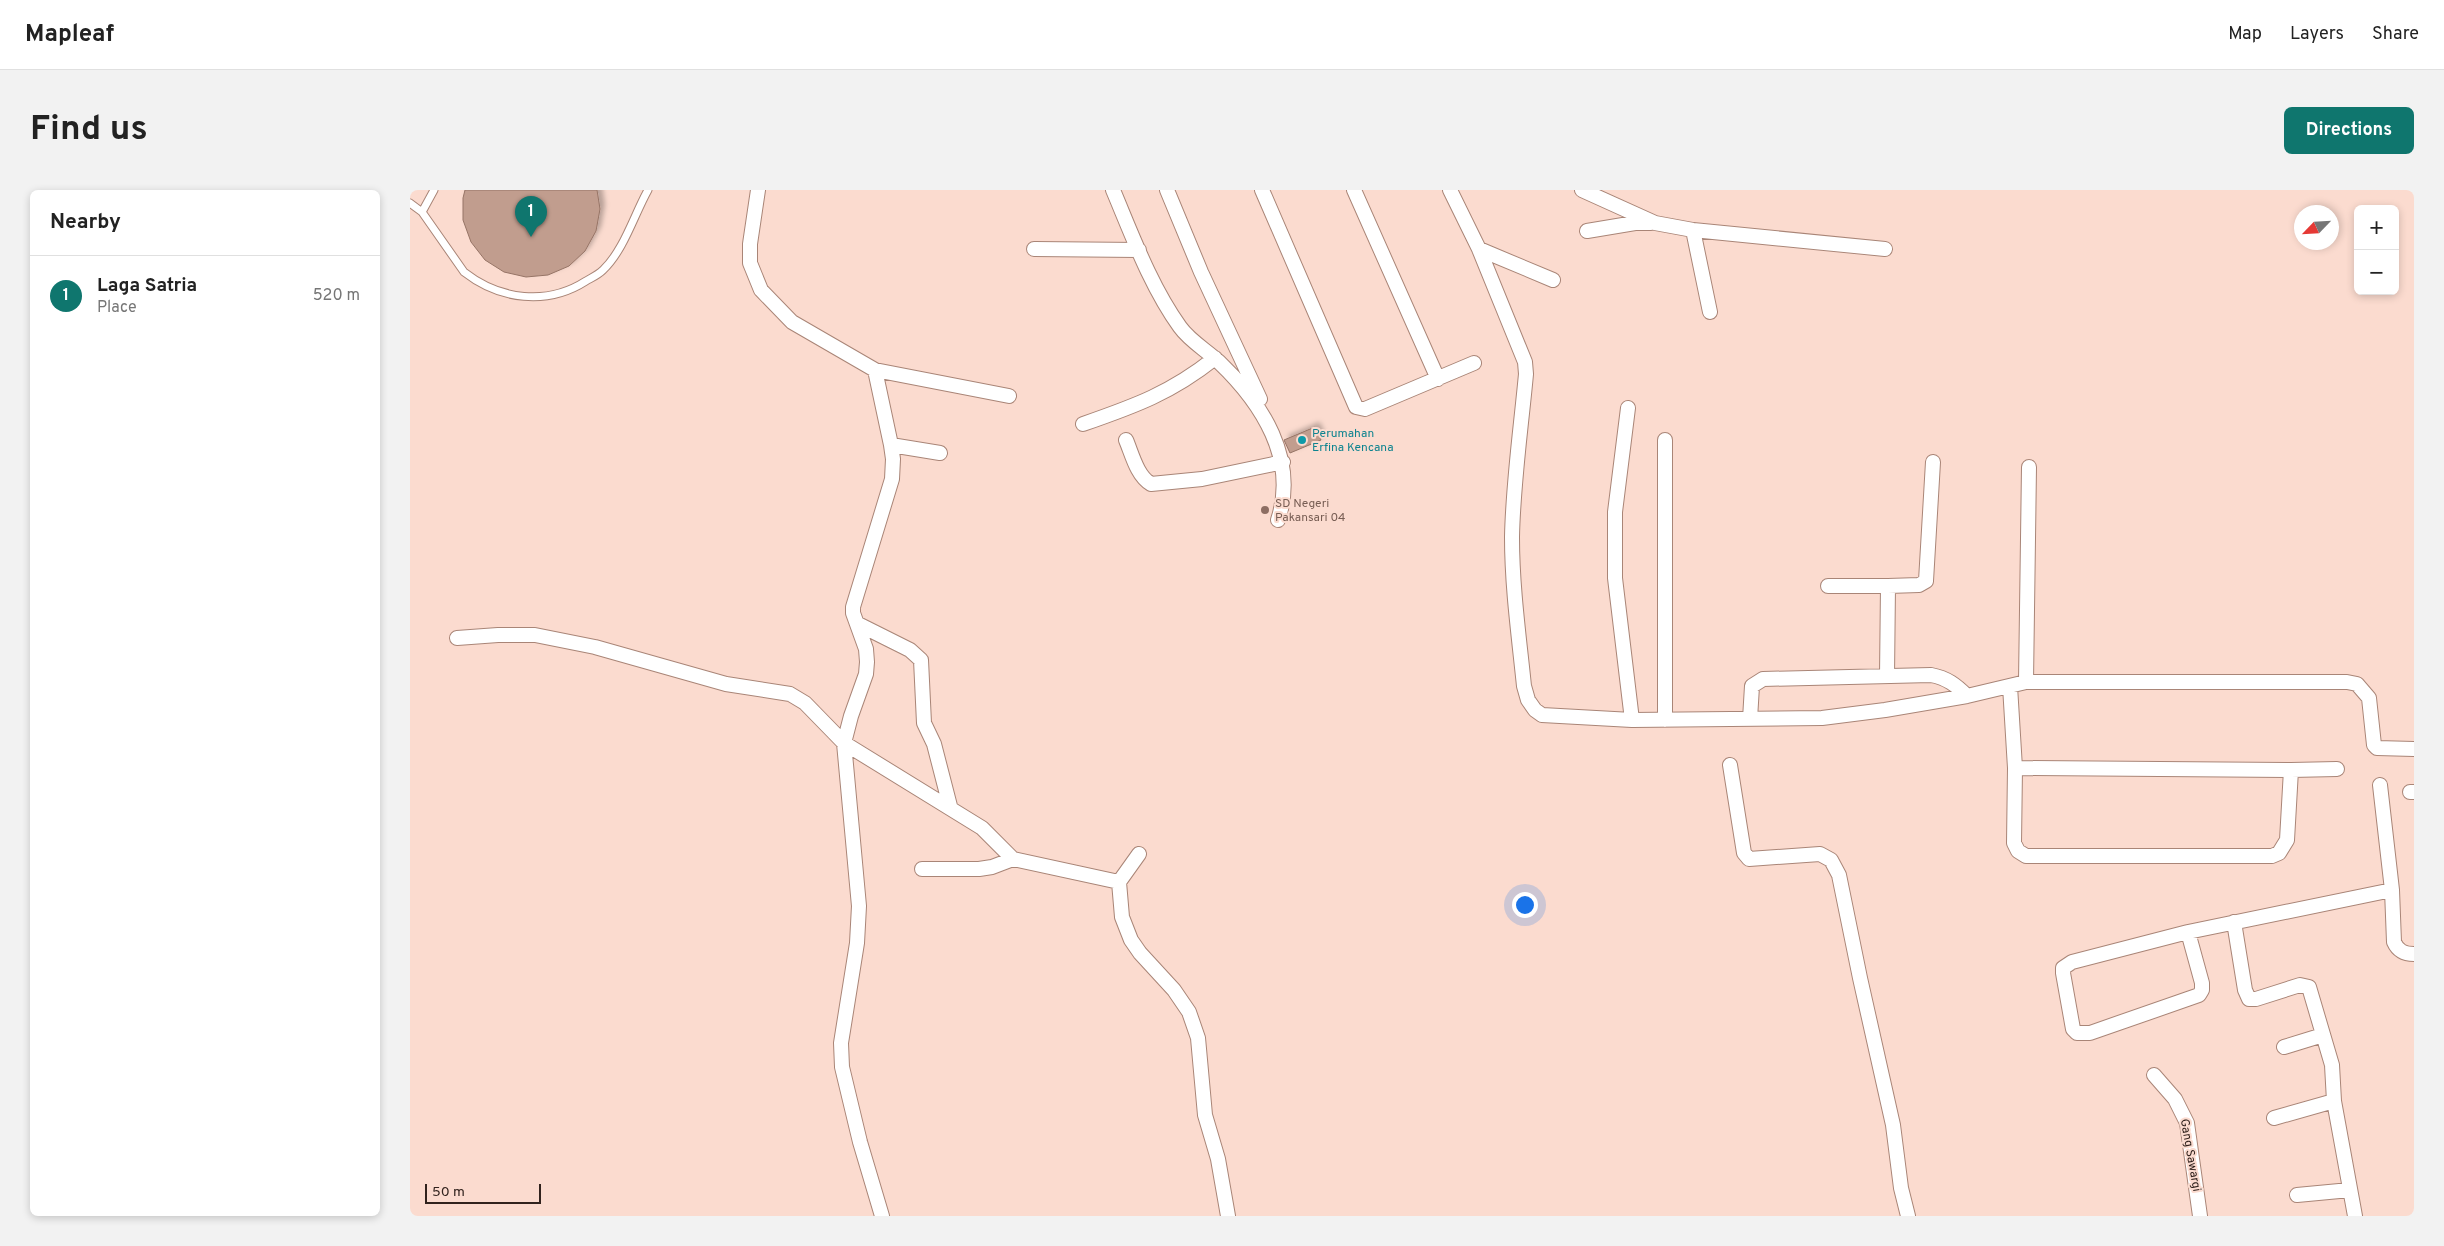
<!DOCTYPE html>
<meta charset="utf-8">
<style>
:root{--surface:#fff;--page:#f2f2f2;--text:#222;--muted:#767676;--line:#e0e0e0;--accent:#0f766e}
body{margin:0;font-family:Overpass,sans-serif;background:var(--page);color:var(--text)}
.controls{position:absolute;right:15px;top:15px;display:grid;overflow:hidden;border-radius:8px;box-shadow:0 2px 8px #0003}
.controls button{width:45px;height:45px;display:grid;place-items:center;padding:0;border:0;border-bottom:1px solid var(--line);background:var(--surface);color:var(--text);font:25px sans-serif}
.compass{position:absolute;left:1884px;top:15px;width:45px;height:45px;border-radius:50%;background:var(--surface);box-shadow:0 2px 8px #0003;rotate:245deg}
.scale{position:absolute;left:15px;bottom:12px;width:116px;box-sizing:border-box;padding-left:5px;border:2px solid #31221d;border-top:0;font-size:14px;line-height:18px;white-space:nowrap;color:#31221d;-webkit-text-stroke:4px #fbdbcf;paint-order:stroke}
.you{position:absolute;left:1114px;top:714px;width:18px;height:18px;margin:-12px;border:4px solid #fff;border-radius:50%;background:#1a73e8;box-shadow:0 0 0 8px #1a73e833}
.badge{display:grid;place-items:center;width:32px;height:32px;border-radius:50%;background:var(--accent);color:#fff;font-size:16px;font-weight:700}
.pin{position:absolute;translate:-50% -41px;filter:drop-shadow(0 1px 2px #0008)}
.pin::after{content:'';position:absolute;top:26px;width:18px;height:15px;background:inherit;clip-path:polygon(0 0,100% 0,50% 100%)}
.list{margin:0;padding:0;list-style:none}
h2{display:flex;justify-content:space-between;align-items:center;height:65px;margin:0;padding:0 20px;font-size:21px}
h2 small{font-size:16px;font-weight:400;color:var(--muted)}
.list li{display:grid;grid-template-columns:32px 1fr auto;gap:15px;align-items:center;box-sizing:border-box;height:80px;padding:0 20px;border-top:1px solid var(--line)}
.list b{display:block;font-size:19px;white-space:nowrap}
.list p{margin:0;font-size:16px;white-space:nowrap;color:var(--muted)}
.list em{font-size:16px;font-style:normal;color:var(--muted)}
.map{position:relative;flex:none;width:2004px;height:1026px;overflow:hidden;border-radius:8px}
header{display:flex;align-items:center;gap:30px;box-sizing:border-box;height:70px;padding:0 25px;background:var(--surface);border-bottom:1px solid var(--line)}
header strong{font-size:24px}
nav{display:flex;gap:28px;margin-inline-start:auto;font-size:18px}
.intro{display:flex;align-items:center;justify-content:space-between;box-sizing:border-box;height:120px;padding:0 30px}
h1{margin:0;font-size:35px}
.button{padding:12px 22px;border-radius:8px;background:var(--accent);color:#fff;font-size:18px;font-weight:700}
main{display:flex;gap:30px;padding:0 30px}
aside{flex:1;background:var(--surface);border-radius:8px;box-shadow:0 2px 8px #0003}
.map>svg:first-child{display:block}
.building{fill:#c19d8e;stroke:#967466;filter:url(#shadow)}
.lines{fill:none;stroke-linecap:round;stroke-linejoin:round}
.service-casing{stroke:#a98577;stroke-width:9}
.minor-casing{stroke:#a98577;stroke-width:16}
.service{stroke:#fff;stroke-width:7}
.minor{stroke:#fff;stroke-width:14}
.culture-dot{fill:#0f9aa8;stroke:#fbdbcf;stroke-width:2}
.education-dot{fill:#8d6e63;stroke:#fbdbcf;stroke-width:2}
.labels{text-anchor:middle;stroke-width:4;stroke-linejoin:round;paint-order:stroke}
.culture-label{font-size:12px;fill:#0d838f;stroke:#fbdbcf;text-anchor:start}
.education-label{font-size:12px;fill:#785e54;stroke:#fbdbcf;text-anchor:start}
.street-label{font-size:12px;fill:#31221d;stroke:#fbdbcf}
</style>
<header>
<strong>Mapleaf</strong>
<nav><a>Map</a><a>Layers</a><a>Share</a></nav>
</header>
<div class="intro"><h1>Find us</h1><a class="button">Directions</a></div>
<main>
<aside>
<h2>Nearby<small></small></h2>
<ul class="list">
<li><span class="badge">1</span><div><b>Laga Satria</b><p>Place</p></div><em>520 m</em></li>
</ul>
</aside>
<div class="map">
<svg width="2004" height="1026" viewBox="0 0 2004 1026">
<defs>
<filter id="shadow"><feDropShadow dx="4.5" dy="-4.5" stdDeviation="2.5" flood-color="#0004"/></filter>
</defs>
<rect width="100%" height="100%" fill="#fbdbcf"/>
<!-- building -->
<path class="building" d="M55 0H187L190 19 186 41 175 61 159 76 138 85 116 87 94 82 75 70 61 52 53 30V8Z
M905 237 911 250 880 263 874 250Z"/>
<g class="lines">
<!-- service casing -->
<g class="service-casing">
<path id="service" d="M0 13 12 22 24 0
M12 22 54 82C90 110 137 116 176 91 181 88 188 85 193 80 214 60 224 25 238 0"/>
</g>
<!-- minor casing -->
<g class="minor-casing">
<path id="minor" d="M348 0 340 54V73L351 100 382 132 465 180 599 206
M703 0C722 45 741 97 770 137 780 151 796 160 809 172 852 213 888 269 868 330
M757 0 791 82 850 209
M852 0 946 217 955 219 1064 173
M944 0 1028 189
M1040 0 1069 59 1115 172 1116 184C1111 238 1103 293 1102 347 1102 397 1109 447 1114 496L1118 510 1125 520 1132 525 1222 530 1412 528 1475 520 1557 506 1616 492H1937L1947 494 1959 508 1964 555 1967 558 2004 559
M1172 0 1245 33 1283 40 1475 59
M1283 40 1300 122
M1177 41 1225 33H1241
M624 59 729 60
M1069 59 1143 90
M465 180 481 255 483 269 482 289 443 417V423L456 459 457 472 456 484 441 526 434 553 449 716 447 753 431 853 432 877 450 952 472 1026
M1218 218 1205 322V388L1222 530
M673 234C725 216 761 203 805 168
M716 250C722 264 727 286 741 294L792 289 873 272
M1255 250V530
M481 255 530 263
M1418 396H1478
M448 434 500 460 511 470 514 533 524 554 540 616
M47 448 88 445H125L185 457 316 494 380 504 395 513 434 553 572 638 603 669
M1477 486 1478 396 1509 395 1516 391 1523 272
M1616 492 1619 277
M1600 496 1605 578 1604 653 1608 661 1616 666H1862L1869 663 1877 650 1881 580 1927 579
M1340 529 1342 496 1353 489 1521 485C1537 488 1546 495 1557 506
M1320 575 1334 663 1339 669 1410 664 1421 670 1429 685 1450 788 1483 935 1491 998 1498 1026
M1605 578 1881 580
M1970 595 1982 700 1984 752C1988 761 1994 764 2004 764
M2000 602H2004
M729 664 709 692 712 727 721 750 730 763 764 800 779 822 788 848 795 925 808 969 818 1026
M512 679H569L582 677 603 669 709 692
M1824 732 1835 800 1839 809H1846L1890 795 1899 797 1922 875 1924 911 1945 1026
M1778 742 1792 793V800L1789 805 1680 843H1667L1663 839 1653 783V778L1662 772 1778 742 1982 700
M1874 857 1913 845
M1744 885 1765 909 1777 933 1790 1026
M1864 928 1924 911
M1887 1005 1940 1000"/>
</g>
<!-- service -->
<use href="#service" class="service"/>
<!-- minor -->
<use href="#minor" class="minor"/>
</g>
<!-- markers -->
<circle class="culture-dot" cx="892" cy="250" r="5"/>
<circle class="education-dot" cx="855" cy="320" r="5"/>
<g class="labels">
<!-- culture labels -->
<g class="culture-label">
<text x="902" y="247">Perumahan<tspan x="902" dy="14">Erfina Kencana</tspan></text>
</g>
<!-- education labels -->
<g class="education-label">
<text x="865" y="317">SD Negeri<tspan x="865" dy="14">Pakansari 04</tspan></text>
</g>
<!-- street labels -->
<g class="street-label">
<text transform="translate(1781 965) rotate(80)" y="4">Gang Sawargi</text>
</g>
</g>
</svg>
<div class="controls">
<button>+</button>
<button>−</button>
</div>
<svg class="compass" viewBox="-18 -18 36 36"><path d="M0-13l5 13h-10z" fill="#e53935"/><path d="M0 13l5-13h-10z" fill="#767676"/></svg>
<div class="scale">50 m</div>
<div class="you"></div>
<div class="pin badge" style="left:121px;top:47px">1</div>
</div>
</main>
